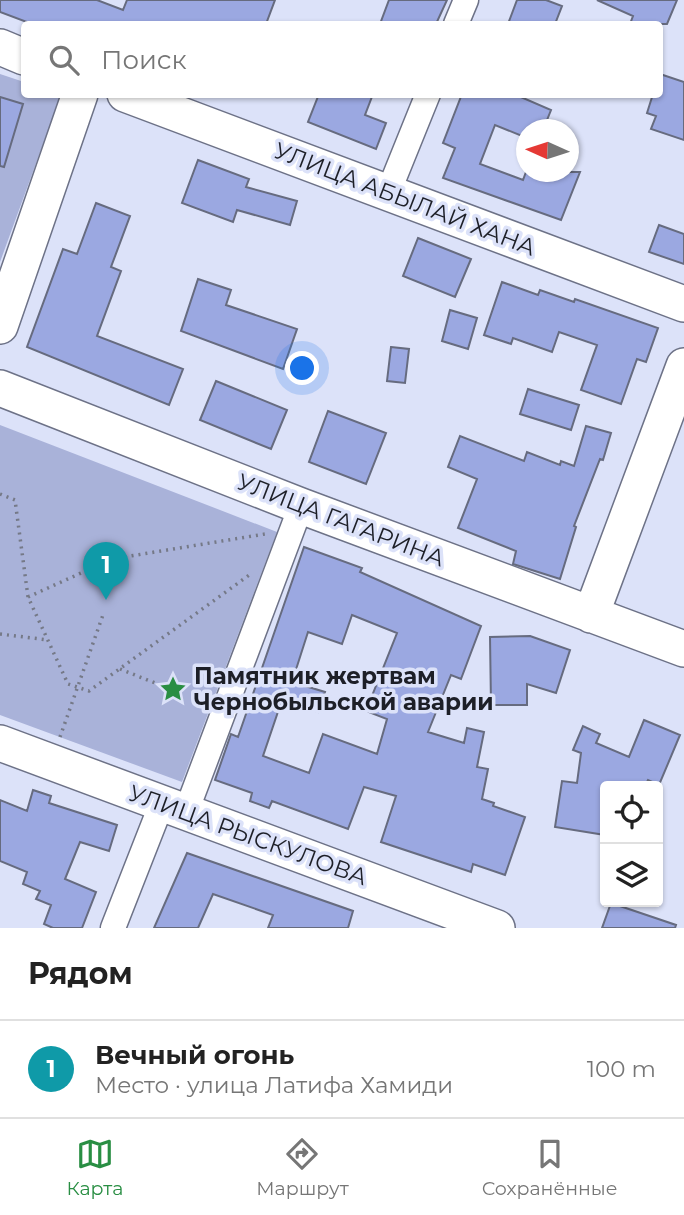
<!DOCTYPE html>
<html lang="ru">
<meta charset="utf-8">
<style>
:root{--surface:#fff;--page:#f6f6f6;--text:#222;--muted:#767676;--line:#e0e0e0;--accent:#298e43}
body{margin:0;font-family:Montserrat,sans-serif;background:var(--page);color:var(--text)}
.controls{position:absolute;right:21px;bottom:21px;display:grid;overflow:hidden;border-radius:7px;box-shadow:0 2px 5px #0004}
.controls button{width:63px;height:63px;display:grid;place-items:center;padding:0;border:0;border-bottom:2px solid var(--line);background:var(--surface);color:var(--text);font:35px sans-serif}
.compass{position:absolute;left:516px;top:119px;width:63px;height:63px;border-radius:50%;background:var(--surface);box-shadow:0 2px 5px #0004;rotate:273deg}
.you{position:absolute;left:303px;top:369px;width:24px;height:24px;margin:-18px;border:5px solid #fff;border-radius:50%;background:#1a73e8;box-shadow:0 0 0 10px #1a73e833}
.badge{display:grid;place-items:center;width:46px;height:46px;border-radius:50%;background:var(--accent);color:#fff;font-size:23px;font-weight:700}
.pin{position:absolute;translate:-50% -58px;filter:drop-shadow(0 2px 4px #0008)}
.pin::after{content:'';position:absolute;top:37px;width:24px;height:21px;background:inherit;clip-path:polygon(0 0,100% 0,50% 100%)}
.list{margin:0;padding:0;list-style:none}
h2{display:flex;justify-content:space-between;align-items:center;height:91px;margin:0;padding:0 28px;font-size:30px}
h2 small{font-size:23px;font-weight:400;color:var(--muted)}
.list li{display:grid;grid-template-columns:46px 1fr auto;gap:21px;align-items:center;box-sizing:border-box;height:98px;padding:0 28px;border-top:2px solid var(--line)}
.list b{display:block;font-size:26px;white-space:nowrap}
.list p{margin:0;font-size:23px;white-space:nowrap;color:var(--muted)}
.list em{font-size:23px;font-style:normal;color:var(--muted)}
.icon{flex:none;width:38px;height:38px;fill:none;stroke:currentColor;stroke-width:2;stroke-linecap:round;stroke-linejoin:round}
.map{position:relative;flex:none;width:684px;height:928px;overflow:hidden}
.search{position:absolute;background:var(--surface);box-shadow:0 2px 5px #0004;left:21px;right:21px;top:21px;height:77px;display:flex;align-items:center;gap:18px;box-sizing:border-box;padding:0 24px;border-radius:7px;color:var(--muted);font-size:26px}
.sheet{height:189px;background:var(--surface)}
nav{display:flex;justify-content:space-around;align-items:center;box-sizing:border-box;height:98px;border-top:2px solid var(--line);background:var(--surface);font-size:19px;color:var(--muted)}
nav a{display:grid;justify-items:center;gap:4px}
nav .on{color:var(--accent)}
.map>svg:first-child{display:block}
.green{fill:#a9b2d9}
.building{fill:#9ba8e1;stroke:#666b7f;stroke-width:2;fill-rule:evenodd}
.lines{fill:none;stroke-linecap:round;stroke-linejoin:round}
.street-casing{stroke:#6d7287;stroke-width:27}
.secondary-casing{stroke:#6d7287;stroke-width:38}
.path{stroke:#757987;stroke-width:3.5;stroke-dasharray:2 5;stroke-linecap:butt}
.street{stroke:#fff;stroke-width:24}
.secondary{stroke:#fff;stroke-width:35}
.labels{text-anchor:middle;stroke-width:7;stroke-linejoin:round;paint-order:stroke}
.street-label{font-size:23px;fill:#1d1f27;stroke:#dce2f9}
.poi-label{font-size:23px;font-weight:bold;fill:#1d1f27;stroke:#dce2f9;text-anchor:start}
</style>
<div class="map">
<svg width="684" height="928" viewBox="0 0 684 928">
<rect width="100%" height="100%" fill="#dce2f9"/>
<!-- green -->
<path class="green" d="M0 74 24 82V94L61 95 0 262Z
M0 425 277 532 182 782 0 715Z"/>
<!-- building -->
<path class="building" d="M0 0H97L123 10 127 0H275L266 24H32L0 12Z
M389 0H447L436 24H380Z
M517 0H546L562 6 555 24H508Z
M597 0H677L667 24H630L633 16Z
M660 74 684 82V140L651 129 656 116 647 113 653 94H660Z
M319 94H373L365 115 386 123 376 149 308 122Z
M462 94H514L551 110 543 130H527V138L495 125 480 164 523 180 526 172H580L561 220 443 178 455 148 443 143Z
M0 97 23 104 4 167 0 166Z
M198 160 249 179 246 187 297 201 290 225 237 210 233 222 182 203Z
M96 203 130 216 111 267 121 271 97 336 183 369 169 405 27 347 63 249 77 254Z
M659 225 684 234V264L649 252Z
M418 238 471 259 455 297 403 276Z
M198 279 231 290 226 305 297 329 283 369 181 331Z
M502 282 538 295 540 290 574 302 575 299 658 328 646 362 637 359 621 404 581 390 597 345 559 332 552 352 513 338 511 344 484 335Z
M450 310 477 318 468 349 442 341Z
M391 347 409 349 405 383 387 381Z
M216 381 287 410 271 449 200 420Z
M528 389 579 405 571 430 520 414Z
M328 411 386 433 366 484 309 462Z
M586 426 611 433 603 460 600 459 574 526 576 527 560 579 513 564 516 551 458 528 477 479 448 467 460 436 524 461 527 452 560 465 561 461 574 466Z
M304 547 362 568 360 572 481 626 461 679 451 675 428 732 464 743 467 728 484 732 477 767 488 769 482 799 494 803 493 806 525 817 505 875 473 864 471 872 381 842 396 796 364 787 348 829 272 801 269 808 250 801 252 793 215 780 231 734 238 737ZM352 615 397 633 366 711 387 719 377 754 323 734 309 773 263 756 282 700 318 712 325 692 292 682 308 632 342 644Z
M530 636 570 650 556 693 527 684V705H491L490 637Z
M644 720 680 735 659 785 648 780 645 786H605V835L555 827 562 781 577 783 581 753 573 750 583 726 600 734 596 743 629 757Z
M33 790 51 796 49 803 117 825 109 851 80 842 65 879 96 892 82 928H53L44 924 51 905 36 899 40 891 23 884 27 872 0 861V800L27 811Z
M187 853 353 911 348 928H268L273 915 213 894 198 928H154Z
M611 903 676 925 675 928H602Z"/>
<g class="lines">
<!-- street casing -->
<g class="street-casing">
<path id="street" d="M456 24 466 0
M388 193 428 94
M186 812 301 506
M113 928 162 803"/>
</g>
<!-- secondary casing -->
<g class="secondary-casing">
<path id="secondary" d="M0 47 24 57
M125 94 684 304
M0 326 80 94
M0 388 301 506 684 649
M591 615 684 366
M0 743 497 928"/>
</g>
<!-- path -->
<path class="path" d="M0 494 15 500 28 597 68 684 89 691 252 573
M28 597 112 559 265 534
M0 634 48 640
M120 669 160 685
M60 737 104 612"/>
<!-- street -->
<use href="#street" class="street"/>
<!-- secondary -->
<use href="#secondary" class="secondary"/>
</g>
<!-- icons -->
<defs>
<g id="sight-bare" transform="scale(2.1)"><path d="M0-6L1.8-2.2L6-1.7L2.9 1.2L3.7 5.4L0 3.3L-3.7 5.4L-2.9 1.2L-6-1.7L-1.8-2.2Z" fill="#298e43" stroke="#dce2f9" stroke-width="2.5" paint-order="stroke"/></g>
</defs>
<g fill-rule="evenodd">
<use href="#sight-bare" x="173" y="689"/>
</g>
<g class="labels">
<!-- street labels -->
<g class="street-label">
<text transform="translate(405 199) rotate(21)" y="8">УЛИЦА АБЫЛАЙ ХАНА</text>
<text transform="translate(341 520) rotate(21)" y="8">УЛИЦА ГАГАРИНА</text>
<text transform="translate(248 835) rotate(20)" y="8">УЛИЦА РЫСКУЛОВА</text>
</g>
<!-- poi labels -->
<g class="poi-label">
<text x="194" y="684">Памятник жертвам<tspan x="194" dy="26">Чернобыльской аварии</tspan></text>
</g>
</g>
</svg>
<div class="controls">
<button><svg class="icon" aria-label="locate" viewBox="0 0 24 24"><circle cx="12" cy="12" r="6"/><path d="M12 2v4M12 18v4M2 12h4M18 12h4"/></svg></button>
<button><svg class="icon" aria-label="layers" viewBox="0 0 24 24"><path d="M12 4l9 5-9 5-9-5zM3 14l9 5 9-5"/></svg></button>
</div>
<svg class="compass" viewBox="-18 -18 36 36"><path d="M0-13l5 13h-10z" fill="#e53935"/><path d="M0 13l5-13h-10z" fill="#767676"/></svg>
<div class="you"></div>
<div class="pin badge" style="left:106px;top:600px;background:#0f9aa8">1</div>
<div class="search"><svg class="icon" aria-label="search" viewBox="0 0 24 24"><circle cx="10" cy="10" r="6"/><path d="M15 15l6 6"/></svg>Поиск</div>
</div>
<section class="sheet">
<h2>Рядом<small></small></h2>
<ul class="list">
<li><span class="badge" style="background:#0f9aa8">1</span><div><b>Вечный огонь</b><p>Место · улица Латифа Хамиди</p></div><em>100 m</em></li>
</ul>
</section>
<nav>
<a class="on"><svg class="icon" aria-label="map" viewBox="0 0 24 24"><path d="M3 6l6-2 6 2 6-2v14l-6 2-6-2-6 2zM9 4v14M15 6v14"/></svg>Карта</a>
<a><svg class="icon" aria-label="directions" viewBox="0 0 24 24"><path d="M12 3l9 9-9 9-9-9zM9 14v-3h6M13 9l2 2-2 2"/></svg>Маршрут</a>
<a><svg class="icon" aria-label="saved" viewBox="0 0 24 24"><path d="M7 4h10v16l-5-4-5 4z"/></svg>Сохранённые</a>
</nav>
